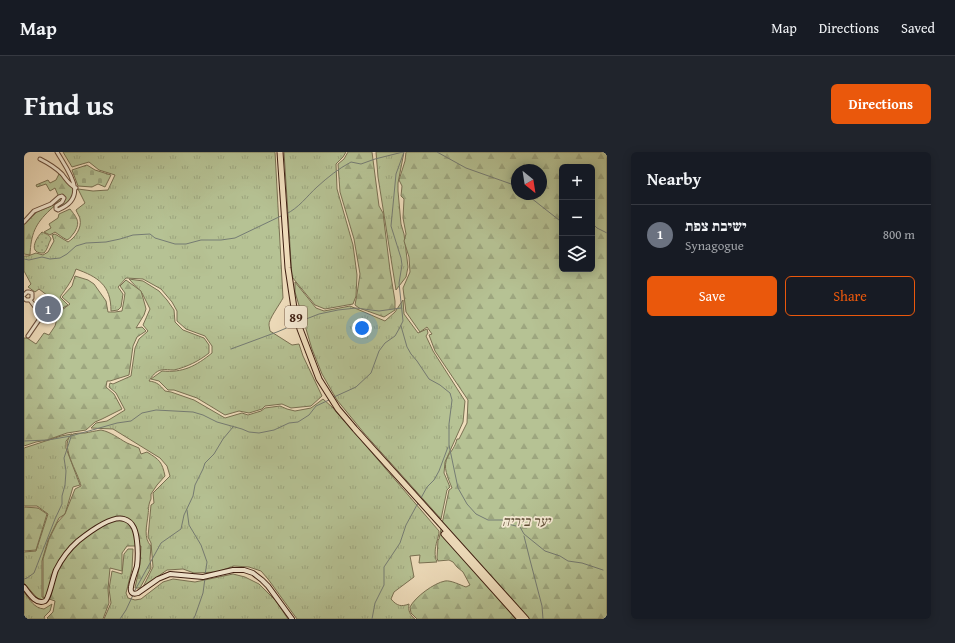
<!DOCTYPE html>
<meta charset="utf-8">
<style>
:root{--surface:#171b24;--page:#20242c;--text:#f1f3f6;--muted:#9ea1a6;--line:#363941;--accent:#ea580c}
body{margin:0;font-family:"Gentium Book Plus","Frank Ruhl Libre",serif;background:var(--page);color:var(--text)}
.controls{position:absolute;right:12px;top:12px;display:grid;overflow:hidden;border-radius:6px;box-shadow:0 2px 10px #0003}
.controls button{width:36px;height:36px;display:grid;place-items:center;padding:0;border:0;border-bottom:1px solid var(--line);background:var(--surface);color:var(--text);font:20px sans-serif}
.compass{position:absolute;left:487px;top:12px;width:36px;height:36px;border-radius:50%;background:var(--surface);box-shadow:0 2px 10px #0003;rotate:150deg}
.you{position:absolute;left:338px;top:176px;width:14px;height:14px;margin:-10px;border:3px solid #fff;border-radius:50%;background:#1a73e8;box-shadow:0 0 0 6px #1a73e833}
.badge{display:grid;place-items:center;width:26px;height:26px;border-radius:50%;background:var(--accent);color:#fff;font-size:13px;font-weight:700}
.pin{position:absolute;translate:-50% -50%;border:2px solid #fff;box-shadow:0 1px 4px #0006}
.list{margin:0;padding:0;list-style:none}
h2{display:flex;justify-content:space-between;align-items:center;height:52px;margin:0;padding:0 16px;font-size:17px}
h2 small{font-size:13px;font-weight:400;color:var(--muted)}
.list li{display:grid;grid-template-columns:26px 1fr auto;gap:12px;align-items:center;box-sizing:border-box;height:60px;padding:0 16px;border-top:1px solid var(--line)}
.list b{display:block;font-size:15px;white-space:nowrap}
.list p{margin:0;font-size:13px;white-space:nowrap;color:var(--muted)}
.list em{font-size:13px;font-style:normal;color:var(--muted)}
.actions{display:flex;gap:8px;padding:12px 16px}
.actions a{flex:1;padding:9px 0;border:1px solid var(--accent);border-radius:6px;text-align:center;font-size:14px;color:var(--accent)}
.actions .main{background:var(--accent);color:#fff}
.icon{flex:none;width:22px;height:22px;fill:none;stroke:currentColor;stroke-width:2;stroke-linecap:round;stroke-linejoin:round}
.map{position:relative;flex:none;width:583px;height:467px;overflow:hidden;border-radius:6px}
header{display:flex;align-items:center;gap:24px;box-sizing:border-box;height:56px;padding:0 20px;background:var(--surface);border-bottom:1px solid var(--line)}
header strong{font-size:19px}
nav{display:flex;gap:22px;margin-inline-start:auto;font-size:14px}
.intro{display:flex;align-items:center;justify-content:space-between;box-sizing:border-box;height:96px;padding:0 24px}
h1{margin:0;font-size:28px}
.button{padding:10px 18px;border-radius:6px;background:var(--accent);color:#fff;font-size:14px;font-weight:700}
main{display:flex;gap:24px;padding:0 24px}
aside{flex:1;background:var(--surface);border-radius:6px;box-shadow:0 2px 10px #0003}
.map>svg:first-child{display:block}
.grass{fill:url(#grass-tufts);stroke:#797052}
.forest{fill:url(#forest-firs);stroke:#797052;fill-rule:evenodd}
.cemetery{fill:url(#cemetery-stones);stroke:#797052}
.park{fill:url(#park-dots);stroke:#797052}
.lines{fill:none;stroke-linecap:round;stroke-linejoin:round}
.stream{stroke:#757c74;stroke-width:1}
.street-casing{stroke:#694d3b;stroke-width:5}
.secondary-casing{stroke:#3c1d10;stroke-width:6}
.highway-casing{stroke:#3c1d10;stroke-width:7}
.street{stroke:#f5ead4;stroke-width:3}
.secondary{stroke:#f5ead4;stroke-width:4}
.highway{stroke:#f0debd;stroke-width:5}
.labels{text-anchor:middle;stroke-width:3.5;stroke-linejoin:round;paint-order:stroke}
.shield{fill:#f5ead4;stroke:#745a4b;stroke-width:1}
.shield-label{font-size:13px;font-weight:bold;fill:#3c1d10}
.park-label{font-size:14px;font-style:italic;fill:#614f38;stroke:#f5ead4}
</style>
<header>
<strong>Map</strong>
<nav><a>Map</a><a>Directions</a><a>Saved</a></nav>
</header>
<div class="intro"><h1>Find us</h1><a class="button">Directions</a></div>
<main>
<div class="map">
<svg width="583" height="467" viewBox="0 0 583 467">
<defs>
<pattern id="grass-tufts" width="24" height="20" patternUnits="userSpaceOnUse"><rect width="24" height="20" fill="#b6c294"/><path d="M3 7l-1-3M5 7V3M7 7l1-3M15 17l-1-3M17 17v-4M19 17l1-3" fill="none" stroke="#9da67f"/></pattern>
<pattern id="forest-firs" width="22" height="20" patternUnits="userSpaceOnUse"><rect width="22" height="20" fill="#b6c294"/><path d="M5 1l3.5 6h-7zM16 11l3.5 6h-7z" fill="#9da67f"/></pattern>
<pattern id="cemetery-stones" width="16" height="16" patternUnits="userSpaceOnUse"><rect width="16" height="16" fill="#b6c294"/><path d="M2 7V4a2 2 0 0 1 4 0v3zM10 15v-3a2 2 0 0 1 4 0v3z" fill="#9da67f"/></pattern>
<pattern id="park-dots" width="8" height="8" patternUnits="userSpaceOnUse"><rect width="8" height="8" fill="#b6c294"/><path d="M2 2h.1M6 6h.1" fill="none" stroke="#9da67f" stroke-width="1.8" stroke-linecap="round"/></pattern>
</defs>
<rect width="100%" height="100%" fill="#f0debd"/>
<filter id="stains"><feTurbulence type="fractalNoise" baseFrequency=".005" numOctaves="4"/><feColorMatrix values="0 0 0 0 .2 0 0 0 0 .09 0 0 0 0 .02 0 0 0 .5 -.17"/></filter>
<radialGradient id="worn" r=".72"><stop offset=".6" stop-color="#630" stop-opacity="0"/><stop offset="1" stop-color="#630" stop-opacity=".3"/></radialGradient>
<!-- grass -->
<path class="grass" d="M39 0H251L259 146C256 152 244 168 245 173 245 173 246 179 246 179L268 193 275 192 279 204 298 244 287 254 267 256 258 252 241 254 238 257 225 261 215 259 201 263 173 246 150 238H144L135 229 127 227 138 219C159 221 172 214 188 201V194L181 184 162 177 153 169V159L148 150 137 137 119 127 102 126 94 135 99 142 97 155 94 158 87 159C87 133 74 125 52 117 48 129 43 135 36 145L44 153 35 158 26 150 28 147 15 137 11 140 4 135 7 132 0 119V104H4L12 101 19 103 24 100 30 89 28 83 31 82 44 90C51 86 58 76 56 67 56 65 53 61 52 58L61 51 54 37 69 39 84 38 91 23 75 18 65 10 48 15Z
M260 0H322L319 5 312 12 313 37 329 93 333 123 332 144 329 152 301 157 291 153 268 125Z
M352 0H380L374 31V39L377 72 380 82 384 115 382 125 372 138 354 25Z
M105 127 119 129 135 139 143 148 150 158 151 170 159 178 180 186 185 193V201C175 209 163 215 150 218 146 218 141 217 137 218 132 219 128 224 125 229 133 230 136 233 141 239L147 240 170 248 201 266 218 261 224 263 237 259 241 256 256 254 263 257 271 259 287 256 299 247 308 255 325 274 415 379C415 383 414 385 413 389 411 396 410 404 413 410L395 411 396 403 386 404 390 425 370 440 367 447C373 454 377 455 385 452 384 459 386 463 391 467H273L244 427 237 419 225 415 210 414 193 420 170 421 159 417 143 418 119 435 129 415 127 391 124 385 127 353 130 351 129 341 146 324 143 314 136 306 89 277 67 276 72 271 83 269 101 258 92 241 85 235 86 231 89 232 107 224 111 196 115 187 124 179 119 173 126 157 118 141Z
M271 130 292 156 300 159 326 154 361 169 371 160 379 148 380 162 394 181 403 177 404 181 402 184 409 199 441 249 439 270 421 310 420 321 426 335 423 338 417 367 340 281 313 248 298 222 288 197 271 140Z
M48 282 42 289V296L56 333 49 335 41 362 35 366 24 388 18 409V445L22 447 19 449 14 447 0 431V400L12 399 24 362 13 354H0V296L37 284Z
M104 397H109L108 417 102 441 104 446 111 448 117 447 139 430 149 427 171 430 209 422 221 425 235 432 252 449 264 467H80L87 451 85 437 88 419 98 422 100 402Z
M0 440C6 448 10 456 20 457L28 452 26 459 20 465 21 467H0Z"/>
<!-- forest -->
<path class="forest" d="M324 0H348L355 54 359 61 366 118 371 149V158L360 165 335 156 331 153 333 142 336 122 330 87 316 40 314 12 320 7Z
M382 0H583V467H393L387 461 386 455C391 445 410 431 421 429 427 428 436 433 442 435L446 433 439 420 433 415 429 410 425 408 414 409 413 406 414 388 415 387 425 338 428 336C424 326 418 315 424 304 428 298 431 295 433 287H435L443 271 444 248 411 199 405 183 408 182 403 175 396 180 382 160 379 136 386 120 385 105 380 89 382 82 379 66 380 47 377 44 378 34 375 28 381 9ZM538 15H568V117H538ZM493 18H517V42H493Z
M35 22C39 25 41 28 44 32 46 33 48 35 49 37 53 45 42 53 36 56H33L34 54C38 52 43 49 40 44L34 43 31 36 26 39 22 32 13 35 12 33 24 28 26 31 32 28Z
M36 46H38V48C35 51 30 54 26 58 11 72 7 82 6 103L0 102V72L13 60 27 54Z
M46 57C53 66 57 70 50 81 47 84 47 86 43 88L38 85 31 80 26 83 20 80 27 76 25 72 34 66 35 62Z
M51 124 64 128 70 132 82 149 84 160H91L98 159 100 148 101 141 96 134 102 128 117 139 121 153 122 157 120 163 112 176 118 175 122 179 113 185 109 194 105 223 86 229H83L82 235 90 242 98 257 78 267 71 270 62 278 43 281 23 288 12 290 0 294V186H3L12 192 20 181 25 183 31 174 35 160 46 152 38 145 48 134Z
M77 278C87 280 94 286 103 291 107 293 111 294 115 296L117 302 123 300C136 308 138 310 141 324L133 333 127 342V347C124 353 125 356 124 363 123 373 119 386 127 394L126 407 127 416 116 436H111L116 412 117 394H103L98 401V419L86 416 84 437 85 451 79 467H24L23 466 29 460 31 449 19 445V407L25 387 33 371 41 362 51 337 57 334C55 322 33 290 49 282 53 281 57 281 61 281 66 280 71 279 77 278Z
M0 355 14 356 23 362 12 398 0 399Z"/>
<!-- cemetery -->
<path class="cemetery" d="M63 13 71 18 87 23 81 35 74 32 68 35 54 34 48 18Z"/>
<!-- park -->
<path class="park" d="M18 80C22 82 26 83 27 87 24 92 24 97 20 101 4 102 11 87 18 80Z"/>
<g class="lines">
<!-- stream -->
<path class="stream" d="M413 0 442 16 490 33 493 35
M502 42 535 68H538
M262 62C275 56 283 44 293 35 304 25 314 17 327 10L337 12 351 7 379 0
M568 71 573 76 583 81
M0 107 5 108 18 105 26 107 36 106 43 102 52 94 62 91 82 90 96 87 109 83 126 82 131 86 151 92H162L177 88H197L211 86 257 64
M277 169 295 162 314 158 332 156 355 159 377 156
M377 174 383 195 387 202 393 209 405 227 416 233 426 241 428 248 425 272V293L434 336 443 352 452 362 464 368H479L484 372 496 375 500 382 521 399 536 404 544 409 558 411 579 418
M207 197 253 180 272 172
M310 245 332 235 347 221 355 199 361 191 371 184 375 177 379 169 375 131 378 113 377 106 367 74 372 22 380 0
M0 289 24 288 47 284 93 271 107 269 118 261 132 258 169 260 179 263 193 270 218 277 225 280 235 281 250 278 265 271 274 270 285 263 292 254 305 248
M397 346 403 335 410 328 415 319 424 295
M163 358 165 373 177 393 183 410 181 423
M500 384 506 408 518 454 519 467
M0 427 3 426 10 421 31 367 38 352V344L41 333 42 319 40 306 47 285
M110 440 137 391 157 377 160 363 169 344 171 333 179 317 181 311 190 302 199 287 209 275
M96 467 102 458 109 443
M169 467 171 464 179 441 181 426
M348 467 351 451 360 433V415L376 391 382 373 394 351"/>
<!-- street casing -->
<g class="street-casing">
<path id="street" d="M16 7C24 11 31 15 38 22 42 27 45 33 52 36
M0 70 10 59 27 52 35 45 38 44 40 46 38 50 32 54V57L34 58C66 45 44 19 33 0
M0 143 3 140H5L8 141V146L6 148
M0 146 2 148H6L17 163V165L4 184"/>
</g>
<!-- secondary casing -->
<g class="secondary-casing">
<path id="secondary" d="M0 435C4 440 12 454 21 449 25 447 29 425 32 418 37 408 46 396 54 389 64 381 88 363 100 367 110 370 112 380 113 389 114 397 114 406 113 414 111 421 108 428 107 435 106 440 108 443 114 441L134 427 146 422 179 425 209 418H220L229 421 238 428 244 434 268 467"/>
</g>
<!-- highway casing -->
<g class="highway-casing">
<path id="highway" d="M256 0 264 116 270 156 276 177 295 227 314 257 331 277 502 467
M420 382 496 467"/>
</g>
<!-- street -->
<use href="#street" class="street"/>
<!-- secondary -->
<use href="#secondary" class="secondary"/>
<!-- highway -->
<use href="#highway" class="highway"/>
</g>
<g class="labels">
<!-- shield labels -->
<rect class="shield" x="261" y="154" width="22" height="22" rx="3"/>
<g class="shield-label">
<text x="272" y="170">89</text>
</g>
<!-- park labels -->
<g class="park-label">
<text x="502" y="374">יער ביריה</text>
</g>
</g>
<rect width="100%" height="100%" filter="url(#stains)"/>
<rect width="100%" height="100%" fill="url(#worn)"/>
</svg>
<div class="controls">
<button>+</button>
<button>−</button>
<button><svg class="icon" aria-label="layers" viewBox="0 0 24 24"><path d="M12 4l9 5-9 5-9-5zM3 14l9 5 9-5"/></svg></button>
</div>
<svg class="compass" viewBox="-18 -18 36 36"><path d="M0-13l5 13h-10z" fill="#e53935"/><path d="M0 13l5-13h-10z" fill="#9ea1a6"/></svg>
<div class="you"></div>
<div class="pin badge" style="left:24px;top:157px;background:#6b7280">1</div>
</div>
<aside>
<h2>Nearby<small></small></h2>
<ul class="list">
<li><span class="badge" style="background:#6b7280">1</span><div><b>ישיבת צפת</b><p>Synagogue</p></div><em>800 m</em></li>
</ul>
<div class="actions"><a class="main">Save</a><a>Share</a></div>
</aside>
</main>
